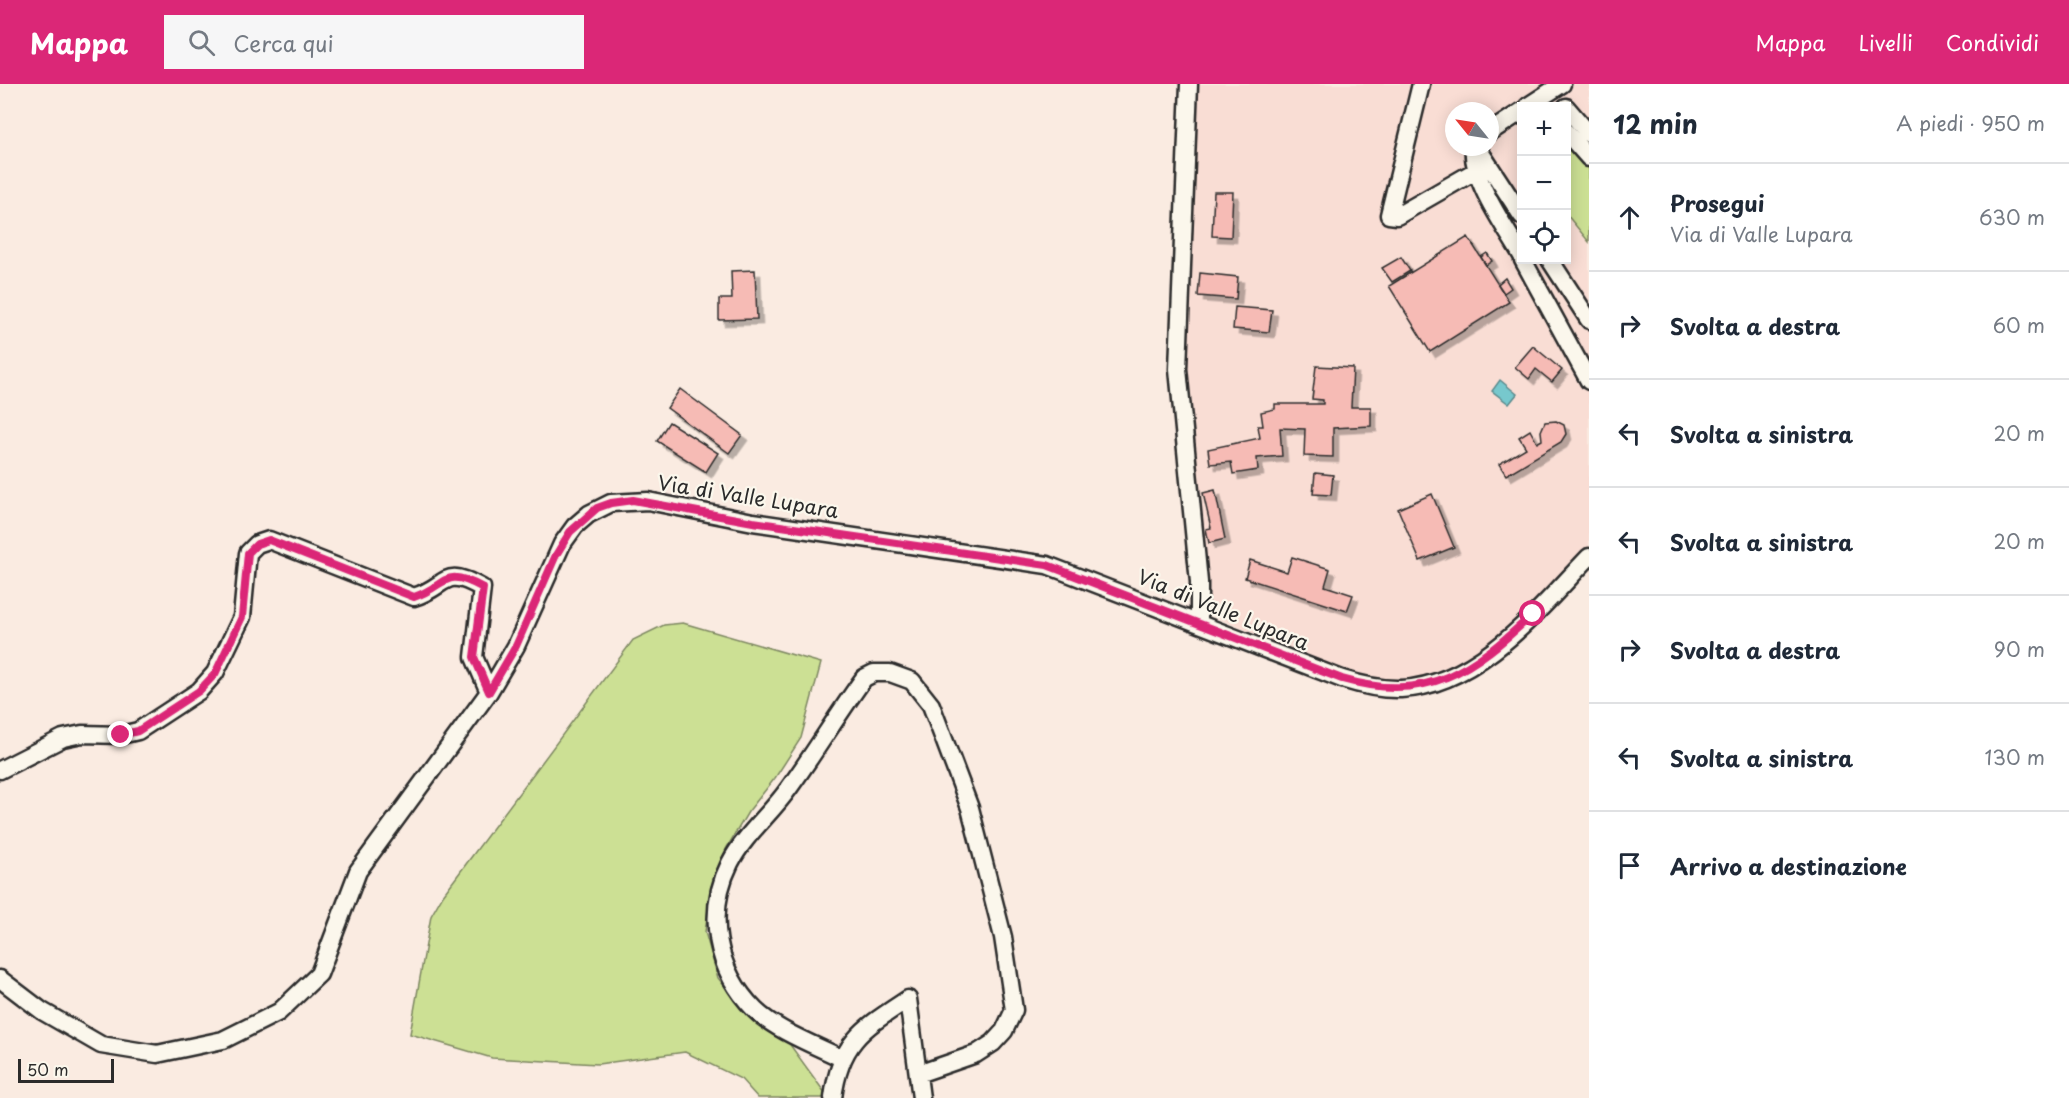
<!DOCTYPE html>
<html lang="it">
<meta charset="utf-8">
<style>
:root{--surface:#fff;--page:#f6f6f7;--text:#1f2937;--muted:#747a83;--line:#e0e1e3;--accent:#db2777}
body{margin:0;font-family:"Playpen Sans",sans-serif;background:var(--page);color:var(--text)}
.controls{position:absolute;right:18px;top:18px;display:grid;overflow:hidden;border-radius:0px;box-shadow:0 3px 15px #0003}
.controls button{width:54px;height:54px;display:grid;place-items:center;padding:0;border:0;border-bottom:2px solid var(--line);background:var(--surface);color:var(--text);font:30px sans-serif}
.compass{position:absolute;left:1445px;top:18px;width:54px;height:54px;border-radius:50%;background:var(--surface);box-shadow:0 3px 15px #0003;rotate:300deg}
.scale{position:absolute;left:18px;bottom:15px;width:96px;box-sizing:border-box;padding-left:6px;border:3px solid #2b2b2b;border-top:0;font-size:16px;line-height:21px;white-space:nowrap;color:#2b2b2b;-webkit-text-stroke:4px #fbf7ec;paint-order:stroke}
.stop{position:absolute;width:18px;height:18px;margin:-14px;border:4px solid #db2777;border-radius:50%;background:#fff}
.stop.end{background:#db2777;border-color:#fff;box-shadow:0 2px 6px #0008}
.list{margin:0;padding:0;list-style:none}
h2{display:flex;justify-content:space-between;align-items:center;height:78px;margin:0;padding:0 24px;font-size:26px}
h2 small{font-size:20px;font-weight:400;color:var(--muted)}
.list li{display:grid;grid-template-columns:39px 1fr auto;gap:18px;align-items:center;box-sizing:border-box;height:108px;padding:0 24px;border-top:2px solid var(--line)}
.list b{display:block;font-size:22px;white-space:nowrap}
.list p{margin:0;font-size:20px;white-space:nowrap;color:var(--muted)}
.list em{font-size:20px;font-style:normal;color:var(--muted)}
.icon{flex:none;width:33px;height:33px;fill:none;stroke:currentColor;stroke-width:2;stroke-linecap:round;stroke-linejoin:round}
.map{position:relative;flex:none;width:1589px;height:1014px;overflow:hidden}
header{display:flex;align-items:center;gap:36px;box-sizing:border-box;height:84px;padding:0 30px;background:var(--accent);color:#fff}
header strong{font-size:28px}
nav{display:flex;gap:33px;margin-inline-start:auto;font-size:21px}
.search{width:420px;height:54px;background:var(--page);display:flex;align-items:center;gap:15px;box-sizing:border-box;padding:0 21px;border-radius:0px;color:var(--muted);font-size:22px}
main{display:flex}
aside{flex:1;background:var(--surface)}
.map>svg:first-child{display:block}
.built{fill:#f9ddd4;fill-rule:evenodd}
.green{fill:#cce094;stroke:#7c8660;stroke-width:1.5}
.water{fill:#77c8cd;stroke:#59898c;stroke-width:1.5}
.building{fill:#f6bbb5;stroke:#2b2b2b;stroke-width:1.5;filter:url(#shadow)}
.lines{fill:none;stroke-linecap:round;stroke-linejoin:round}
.minor-casing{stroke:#2b2b2b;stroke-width:21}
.minor{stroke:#fbf7ec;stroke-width:16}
.route{stroke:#db2777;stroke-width:8}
.labels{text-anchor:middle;stroke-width:4.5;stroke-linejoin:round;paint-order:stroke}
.street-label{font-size:20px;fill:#2b2b2b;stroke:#fbf7ec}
</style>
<header>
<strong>Mappa</strong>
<div class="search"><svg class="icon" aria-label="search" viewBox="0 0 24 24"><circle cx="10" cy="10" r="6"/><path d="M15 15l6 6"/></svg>Cerca qui</div>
<nav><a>Mappa</a><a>Livelli</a><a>Condividi</a></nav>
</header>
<main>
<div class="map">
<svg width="1589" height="1014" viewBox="0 0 1589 1014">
<defs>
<filter id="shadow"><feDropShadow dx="5.5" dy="5.5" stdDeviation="0" flood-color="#0004"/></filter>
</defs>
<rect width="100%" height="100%" fill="#faebe1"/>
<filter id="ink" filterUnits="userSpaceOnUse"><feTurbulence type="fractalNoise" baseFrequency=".0167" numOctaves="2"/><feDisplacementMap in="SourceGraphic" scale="12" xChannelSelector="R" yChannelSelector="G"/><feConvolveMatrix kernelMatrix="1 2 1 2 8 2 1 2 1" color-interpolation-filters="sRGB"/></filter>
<g filter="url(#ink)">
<!-- built -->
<path class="built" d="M1197 0H1589V463L1546 510 1496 556 1460 579 1420 597 1406 599 1356 591 1222 536 1207 520 1191 383 1187 284ZM1522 22H1566V176H1522ZM1454 27H1490V63H1454Z"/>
<!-- green -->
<path class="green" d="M1566 53 1589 80V158L1567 131Z
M683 539 821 579 801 654 775 694 748 728 726 765 711 803 705 848 718 894 740 922 783 951 825 1009V1014H758L741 995 685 968 598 980 492 974 410 950 431 832 443 811 633 556 664 541Z"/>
<!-- water -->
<path class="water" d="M1500 296 1517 310 1509 320 1492 307Z"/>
<!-- building -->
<path class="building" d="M1214 108H1233L1231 153 1212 152Z
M1468 153 1509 218 1430 268 1389 202Z
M1487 169 1492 177 1486 181 1481 173Z
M1401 173 1410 187 1392 198 1382 184Z
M755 186 757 235 719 236V215H732L731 187Z
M1200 189 1238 193 1236 215 1198 212Z
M1505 194 1511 204 1504 209 1498 200Z
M1235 223 1272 226 1269 248 1233 245Z
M1533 262 1562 286 1552 298 1536 285 1529 295 1515 283Z
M1316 282 1353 284 1351 323H1371V342L1333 344V373L1304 372 1305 345 1280 344 1282 372 1257 374 1258 386 1233 390 1231 378 1210 380 1208 365 1260 354 1258 342H1263L1261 328 1275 325V320H1323V316L1312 315Z
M680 305 742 351 729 369 667 324Z
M1556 337 1564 341 1566 350 1561 358 1506 391 1499 380 1526 364 1519 353 1530 346 1537 359 1542 356 1541 347 1545 338Z
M669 338 718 369 706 388 657 357Z
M1315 389 1333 391 1331 411 1313 410Z
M1215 406 1225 455 1209 459 1206 445 1211 444 1203 409Z
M1432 410 1454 463 1420 477 1398 425Z
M1292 473 1330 485 1325 502 1353 511 1347 527 1245 494 1250 476 1287 488Z"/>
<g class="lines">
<!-- minor casing -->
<g class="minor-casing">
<path id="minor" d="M1189 0 1178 285 1199 498V539
M1421 0 1389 131 1397 132 1477 86
M1528 22 1562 0
M1566 23 1589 50
M1490 48 1522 27
M1566 48 1589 74
M1474 63C1470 95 1506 144 1522 172
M1477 63 1522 132
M1523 176 1589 297
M1550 176 1589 236
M0 686 63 654 82 650 121 651 138 647 199 607 215 589 242 533 248 469 257 460 269 456 414 513C449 502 442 481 482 504L474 573 489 608
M0 895 42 927 101 961 157 970 223 956 279 928 319 890 358 787 489 608 516 562 562 460 575 442 589 430 611 419 648 417 753 438 1047 481 1342 595C1361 601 1380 606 1401 605 1479 601 1539 525 1589 473
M843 975C817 962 775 946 755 926 716 887 705 829 730 779 745 750 771 730 789 704 815 668 838 630 864 594L874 589H890L912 597 931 621 970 724 1003 853 1014 926 1004 947 993 959 976 970 918 990
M833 1014C840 957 864 944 908 915L921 1014"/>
</g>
<!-- minor -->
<use href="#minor" class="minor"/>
</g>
</g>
<g class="lines" filter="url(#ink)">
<!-- route -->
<path class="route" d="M121 651 138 647 199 607 215 590 242 533 248 469 257 460 269 456 414 513C448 502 442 481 483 504L474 573 489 608 516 562 556 471 570 448 597 424 611 419 633 416 753 438 1047 481 1342 595C1428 620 1473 586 1533 530"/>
</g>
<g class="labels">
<!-- street labels -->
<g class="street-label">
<text transform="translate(748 413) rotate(9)" y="7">Via di Valle Lupara</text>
<text transform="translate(1223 526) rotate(22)" y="7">Via di Valle Lupara</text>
</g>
</g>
</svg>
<div class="controls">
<button>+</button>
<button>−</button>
<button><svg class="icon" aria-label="locate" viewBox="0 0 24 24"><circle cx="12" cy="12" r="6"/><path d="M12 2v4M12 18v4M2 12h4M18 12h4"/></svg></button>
</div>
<svg class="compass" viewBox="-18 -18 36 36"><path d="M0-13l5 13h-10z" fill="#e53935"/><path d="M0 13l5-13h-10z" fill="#747a83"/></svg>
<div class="scale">50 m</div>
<div class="stop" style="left:1533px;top:530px"></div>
<div class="stop end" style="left:121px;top:651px"></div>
</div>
<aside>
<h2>12 min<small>A piedi · 950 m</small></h2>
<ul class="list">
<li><svg class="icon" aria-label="ahead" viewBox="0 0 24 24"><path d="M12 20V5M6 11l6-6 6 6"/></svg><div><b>Prosegui</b><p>Via di Valle Lupara</p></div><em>630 m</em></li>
<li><svg class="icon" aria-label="right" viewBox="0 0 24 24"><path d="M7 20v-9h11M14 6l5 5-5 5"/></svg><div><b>Svolta a destra</b></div><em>60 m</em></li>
<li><svg class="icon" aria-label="left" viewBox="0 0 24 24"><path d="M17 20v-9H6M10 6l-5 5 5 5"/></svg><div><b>Svolta a sinistra</b></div><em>20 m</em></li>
<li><svg class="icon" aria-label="left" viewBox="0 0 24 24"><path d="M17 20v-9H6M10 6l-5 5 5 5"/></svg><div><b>Svolta a sinistra</b></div><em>20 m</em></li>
<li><svg class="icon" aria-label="right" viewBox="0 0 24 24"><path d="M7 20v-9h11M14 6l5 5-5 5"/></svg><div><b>Svolta a destra</b></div><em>90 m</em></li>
<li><svg class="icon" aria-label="left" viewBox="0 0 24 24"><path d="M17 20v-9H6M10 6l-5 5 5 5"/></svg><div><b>Svolta a sinistra</b></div><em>130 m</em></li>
<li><svg class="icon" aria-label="arrive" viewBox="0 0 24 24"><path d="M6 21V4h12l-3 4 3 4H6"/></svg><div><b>Arrivo a destinazione</b></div></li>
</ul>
</aside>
</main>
